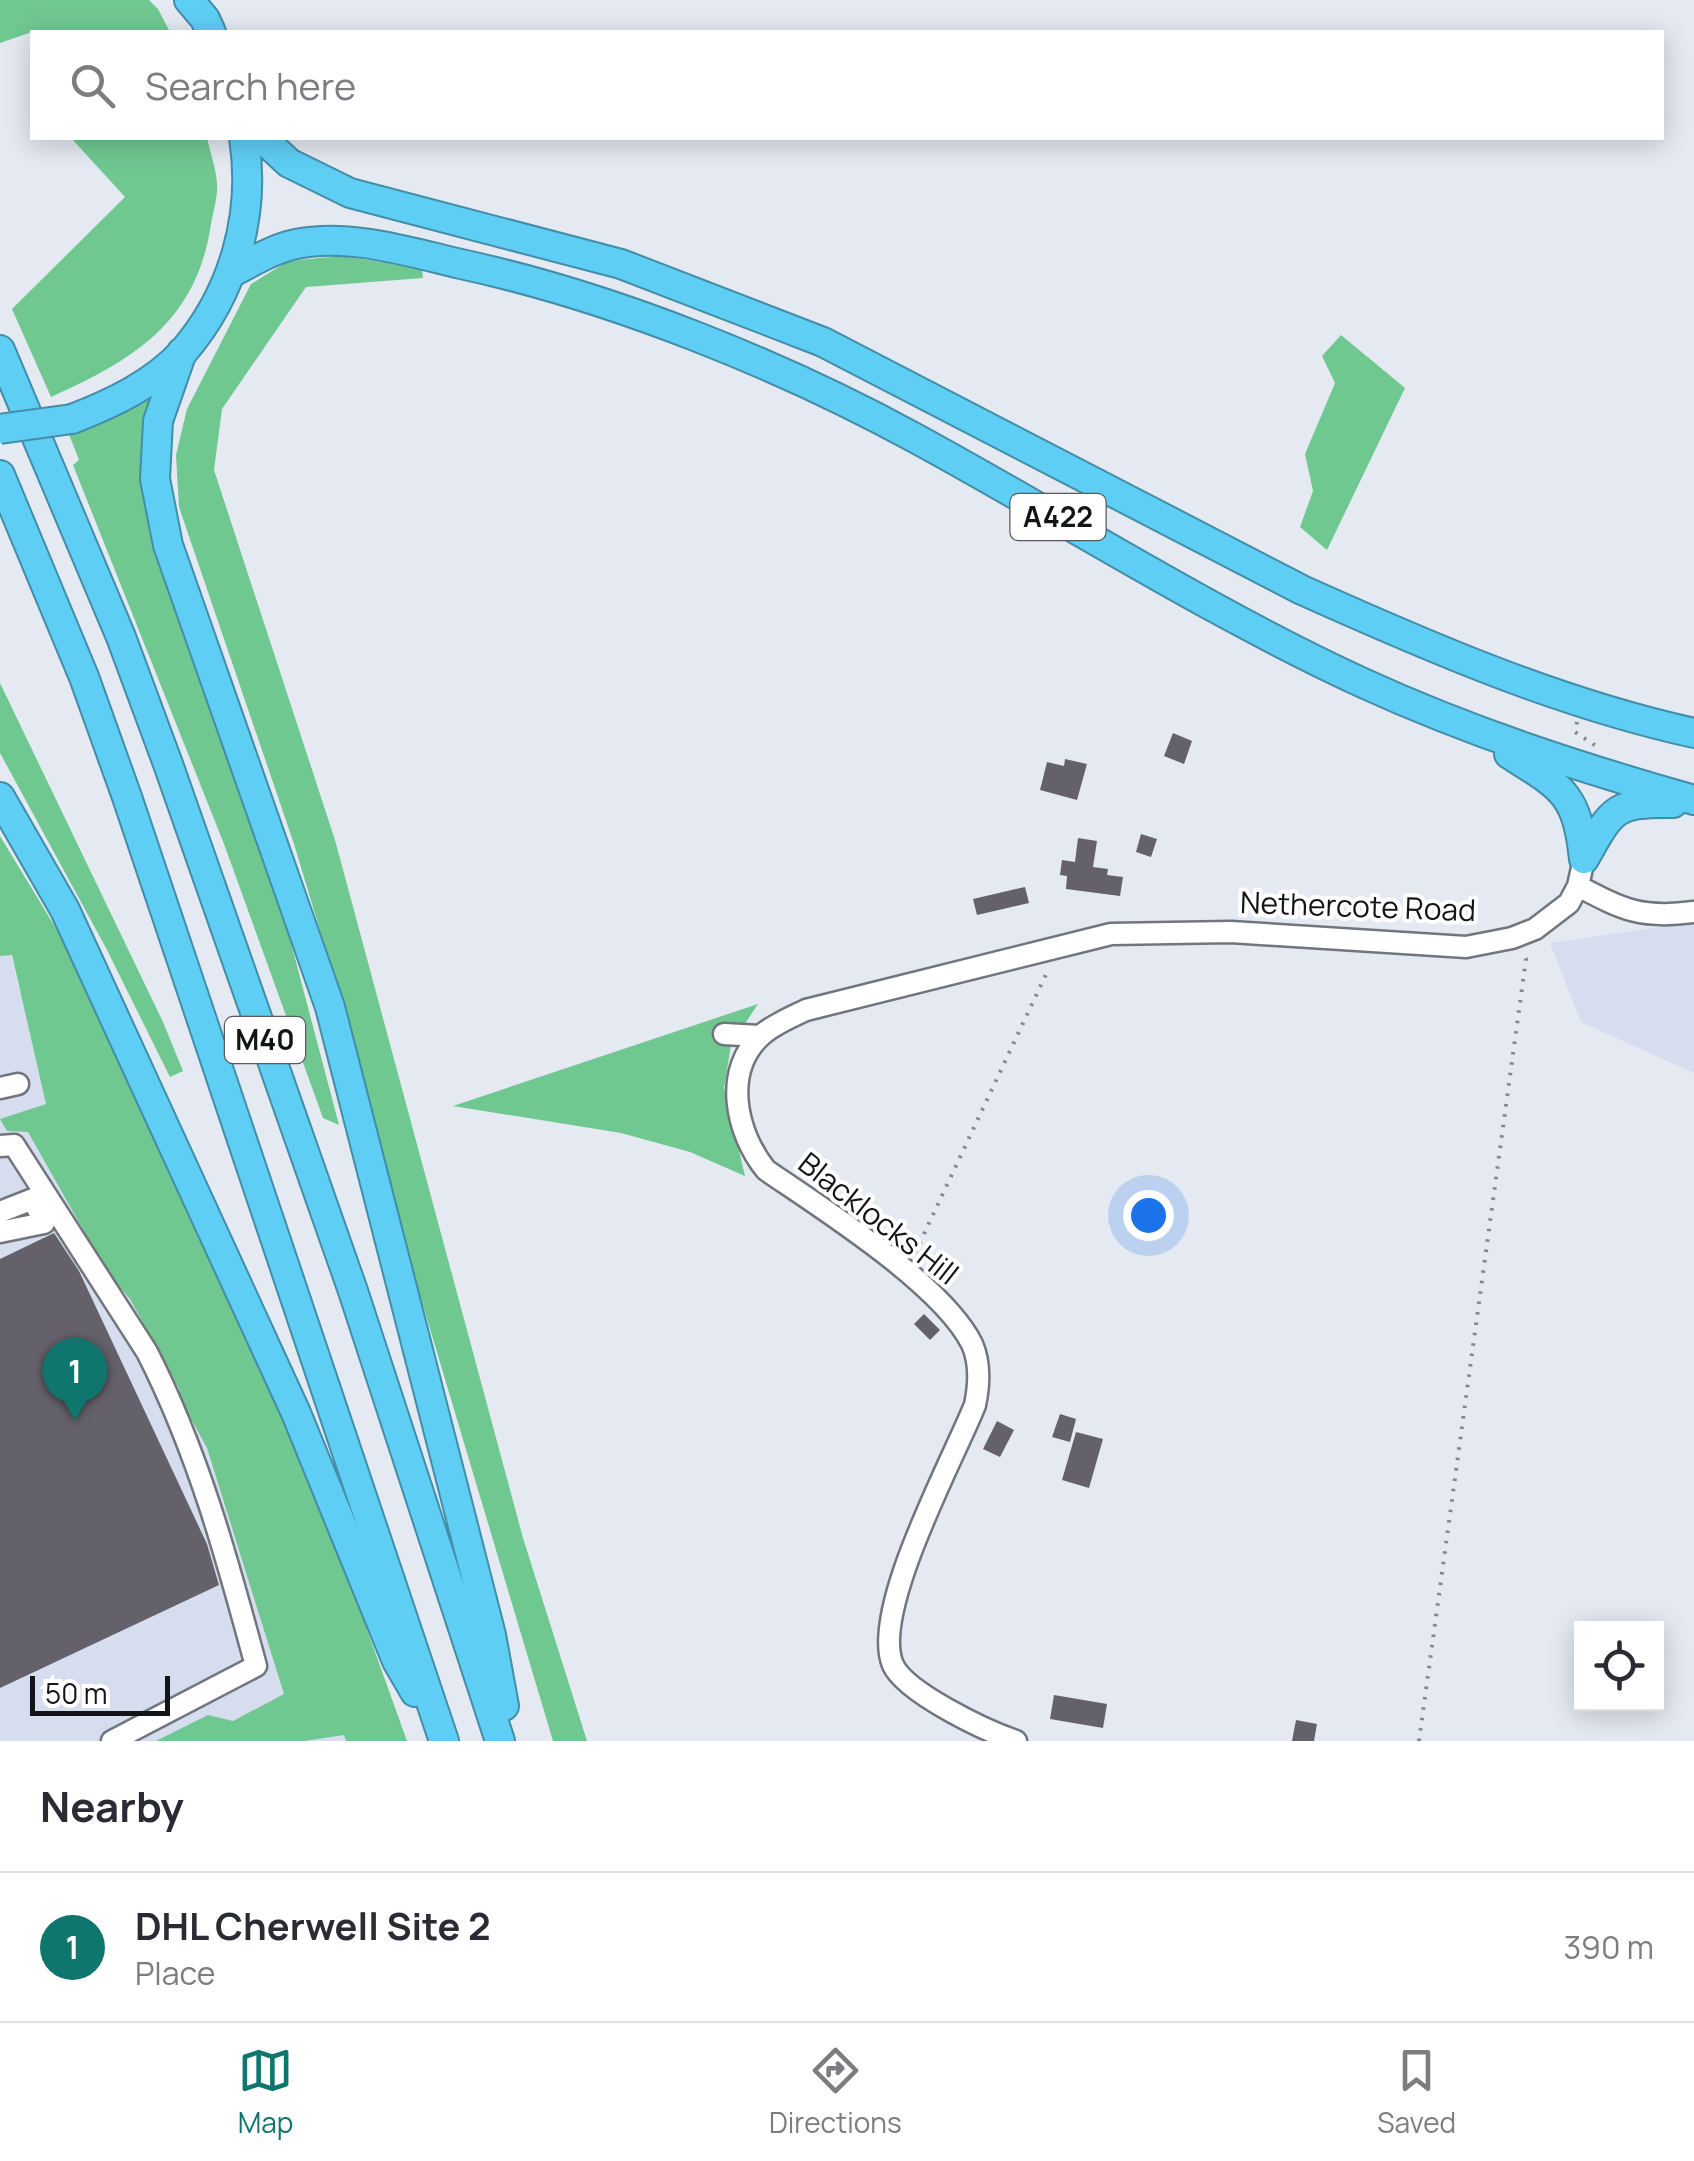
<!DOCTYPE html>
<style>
:root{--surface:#fff;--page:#f2f2f3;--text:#2b2b33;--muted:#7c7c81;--line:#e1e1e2;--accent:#0f766e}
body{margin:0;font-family:Manrope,sans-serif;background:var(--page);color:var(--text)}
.controls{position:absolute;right:30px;bottom:30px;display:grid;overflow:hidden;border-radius:0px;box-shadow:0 5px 25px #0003}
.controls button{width:90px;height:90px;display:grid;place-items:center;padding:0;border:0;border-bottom:2px solid var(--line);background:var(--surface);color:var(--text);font:50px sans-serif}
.scale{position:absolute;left:30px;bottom:25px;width:140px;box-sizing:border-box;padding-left:10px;border:5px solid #121417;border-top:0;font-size:28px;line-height:35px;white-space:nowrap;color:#121417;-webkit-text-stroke:8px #fff;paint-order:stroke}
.you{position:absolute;left:1148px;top:1215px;width:35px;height:35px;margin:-25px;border:8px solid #fff;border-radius:50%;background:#1a73e8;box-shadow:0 0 0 15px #1a73e833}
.badge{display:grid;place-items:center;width:65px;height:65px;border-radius:50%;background:var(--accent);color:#fff;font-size:32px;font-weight:700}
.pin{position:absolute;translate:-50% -82px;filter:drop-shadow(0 2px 5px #0008)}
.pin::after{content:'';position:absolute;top:52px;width:35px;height:30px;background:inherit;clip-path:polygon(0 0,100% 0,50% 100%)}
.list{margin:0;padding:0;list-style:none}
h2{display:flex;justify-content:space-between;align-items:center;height:130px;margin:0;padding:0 40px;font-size:42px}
h2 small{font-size:32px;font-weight:400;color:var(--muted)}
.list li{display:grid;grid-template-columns:65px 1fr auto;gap:30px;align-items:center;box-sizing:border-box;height:150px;padding:0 40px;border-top:2px solid var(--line)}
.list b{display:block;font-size:38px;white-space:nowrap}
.list p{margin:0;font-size:32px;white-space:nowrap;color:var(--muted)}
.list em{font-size:32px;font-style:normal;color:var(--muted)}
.icon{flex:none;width:55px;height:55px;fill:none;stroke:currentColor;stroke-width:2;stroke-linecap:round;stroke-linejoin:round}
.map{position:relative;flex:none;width:1694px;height:1741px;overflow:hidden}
.search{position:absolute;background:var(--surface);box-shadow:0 5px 25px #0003;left:30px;right:30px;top:30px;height:110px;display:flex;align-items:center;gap:25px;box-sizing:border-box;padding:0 35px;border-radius:0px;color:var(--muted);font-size:38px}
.sheet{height:280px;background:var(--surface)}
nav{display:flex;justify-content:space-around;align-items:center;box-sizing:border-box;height:140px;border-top:2px solid var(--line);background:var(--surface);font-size:28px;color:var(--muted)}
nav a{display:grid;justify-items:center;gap:5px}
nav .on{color:var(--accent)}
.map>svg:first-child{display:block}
.built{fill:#d5ddee}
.forest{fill:#70c891}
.building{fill:#64616a}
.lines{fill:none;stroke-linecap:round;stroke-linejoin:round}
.minor-casing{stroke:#71767e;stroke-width:25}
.highway-casing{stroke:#438da7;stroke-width:32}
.path{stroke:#83878d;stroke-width:4;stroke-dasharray:2.5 8;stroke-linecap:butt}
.minor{stroke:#fff;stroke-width:20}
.highway{stroke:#5ecef5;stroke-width:28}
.highway-bridge-casing{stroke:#438da7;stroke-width:32;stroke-linecap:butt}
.highway-bridge{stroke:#5ecef5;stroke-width:28}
.labels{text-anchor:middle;stroke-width:8;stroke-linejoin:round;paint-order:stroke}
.shield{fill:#fff;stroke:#595a5d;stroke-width:2.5}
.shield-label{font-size:28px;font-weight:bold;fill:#121417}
.street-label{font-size:30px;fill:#121417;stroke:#fff}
</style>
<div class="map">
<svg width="1694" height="1741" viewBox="0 0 1694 1741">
<rect width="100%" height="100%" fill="#e4e9f2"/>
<!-- built -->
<path class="built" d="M1694 922V1073L1581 1022 1550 943Z
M11 955 18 986 181 1400 207 1447 284 1694 374 1741H0V956Z"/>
<!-- forest -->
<path class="forest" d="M0 0H149L158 9 170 32H32L0 43Z
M71 138H207C210 152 216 168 217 184 218 198 212 215 210 230 194 324 131 361 51 397L12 309 125 197Z
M341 256 422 268 423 278 306 287 222 409 214 470 335 840 523 1538 587 1741H553L396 1215 346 1017 294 844 179 507 176 455 187 409 251 284 288 261Z
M1341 335 1405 388 1327 550 1300 527 1313 491 1305 454 1335 383 1322 356Z
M157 386 142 450V490L276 886 339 1125 323 1118 224 844 73 465 79 460 68 432Z
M0 683 163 1022 183 1071 170 1077 106 948 0 753Z
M0 836 60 935 243 1323 332 1532 407 1741H346L344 1735 304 1741H156L208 1715 233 1721 284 1694 207 1448 181 1400 179 1389 130 1299 107 1272 28 1132 7 1131 0 1119 46 1104 12 955 0 956Z
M758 1004 731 1045 724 1088 745 1176 690 1152 621 1133 453 1106Z"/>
<!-- building -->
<path class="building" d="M1173 733 1192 741 1184 764 1164 756Z
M1065 759 1087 764 1077 800 1040 790 1047 762 1064 766Z
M1141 834 1157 839 1151 857 1136 852Z
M1078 838 1097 841 1093 867 1108 869 1107 875 1123 877 1120 896 1066 889 1067 876 1060 875 1062 860 1075 862Z
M1025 887 1029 903 977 915 973 899Z
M54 1233 79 1271 207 1544 219 1585 0 1688V1259Z
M924 1314 940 1330 930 1340 914 1324Z
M1060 1414 1076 1419 1070 1442 1052 1437Z
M997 1421 1014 1430 1000 1457 983 1449Z
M1076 1432 1103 1439 1089 1488 1062 1480Z
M1054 1695 1107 1704 1103 1728 1050 1719Z
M1296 1720 1317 1724 1314 1741H1292Z"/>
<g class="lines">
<!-- minor casing -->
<g class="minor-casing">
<path id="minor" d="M1578 886C1624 910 1641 919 1694 912
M724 1034 760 1036
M0 1088 18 1084
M0 1146 14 1145 147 1352C198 1452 227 1558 256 1666L112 1741
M0 1212 33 1199 44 1223 0 1232
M1016 1741C986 1731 906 1693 893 1665 870 1612 953 1460 975 1405 979 1386 980 1362 972 1344 942 1284 823 1209 766 1170 736 1133 721 1069 764 1033 777 1023 791 1017 806 1010L1111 934 1231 932 1466 947 1512 938 1535 929 1569 903 1578 886 1584 859"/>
</g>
<!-- highway casing -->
<g class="highway-casing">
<path id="highway" d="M189 0 205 19 211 32
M262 138 289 163 350 193 621 264 823 342 1302 590C1429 647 1558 703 1694 733
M231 273C252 262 272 249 296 244 349 233 410 252 461 264 613 297 779 364 915 438 1064 519 1209 612 1363 683 1470 732 1581 768 1694 800
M0 350 121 637 168 764 353 1291 500 1741
M182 352 158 421 155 479 168 545 330 1007 491 1635 504 1706
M72 419C111 404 154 384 183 352 234 293 256 214 244 138
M0 475 84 677 127 797 444 1741
M1509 754C1563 788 1577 794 1584 859
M0 797 65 910 296 1413 397 1661 415 1692
M1584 859C1612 810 1613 802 1673 803"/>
</g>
<!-- path -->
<path class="path" d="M1577 722 1575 732 1596 746
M915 1253 1049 968
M1419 1741 1526 959 1523 954"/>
<!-- minor -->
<use href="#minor" class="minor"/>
<!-- highway -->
<use href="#highway" class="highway"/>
<!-- highway-bridge casing -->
<g class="highway-bridge-casing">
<path id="highway-bridge" d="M0 429 72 419"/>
</g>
<!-- highway-bridge -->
<use href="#highway-bridge" class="highway-bridge"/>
</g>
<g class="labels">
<!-- shield labels -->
<g class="shield">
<rect x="1010.5" y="494" width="95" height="46" rx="8"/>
<rect x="225" y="1017" width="80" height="46" rx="8"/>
</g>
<g class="shield-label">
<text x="1058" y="527">A422</text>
<text x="265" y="1050">M40</text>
</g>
<!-- street labels -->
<g class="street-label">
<text transform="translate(1358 907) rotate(2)" y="10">Nethercote Road</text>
<text transform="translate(878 1219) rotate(38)" y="10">Blacklocks Hill</text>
</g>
</g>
</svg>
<div class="controls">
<button><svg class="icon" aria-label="locate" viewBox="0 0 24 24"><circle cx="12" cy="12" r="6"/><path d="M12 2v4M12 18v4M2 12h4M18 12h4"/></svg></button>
</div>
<div class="scale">50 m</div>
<div class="you"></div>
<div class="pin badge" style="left:75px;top:1420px">1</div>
<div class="search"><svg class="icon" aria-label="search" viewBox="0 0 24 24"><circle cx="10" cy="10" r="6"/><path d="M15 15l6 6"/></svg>Search here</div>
</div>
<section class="sheet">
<h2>Nearby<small></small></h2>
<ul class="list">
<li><span class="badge">1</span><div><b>DHL Cherwell Site 2</b><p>Place</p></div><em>390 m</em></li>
</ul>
</section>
<nav>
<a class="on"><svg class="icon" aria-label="map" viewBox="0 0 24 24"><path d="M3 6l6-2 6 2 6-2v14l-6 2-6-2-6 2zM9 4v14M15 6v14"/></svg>Map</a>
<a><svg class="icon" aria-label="directions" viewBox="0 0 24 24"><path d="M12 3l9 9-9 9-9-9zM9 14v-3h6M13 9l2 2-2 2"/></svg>Directions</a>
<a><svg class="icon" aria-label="saved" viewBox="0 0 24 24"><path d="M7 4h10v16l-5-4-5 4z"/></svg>Saved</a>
</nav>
